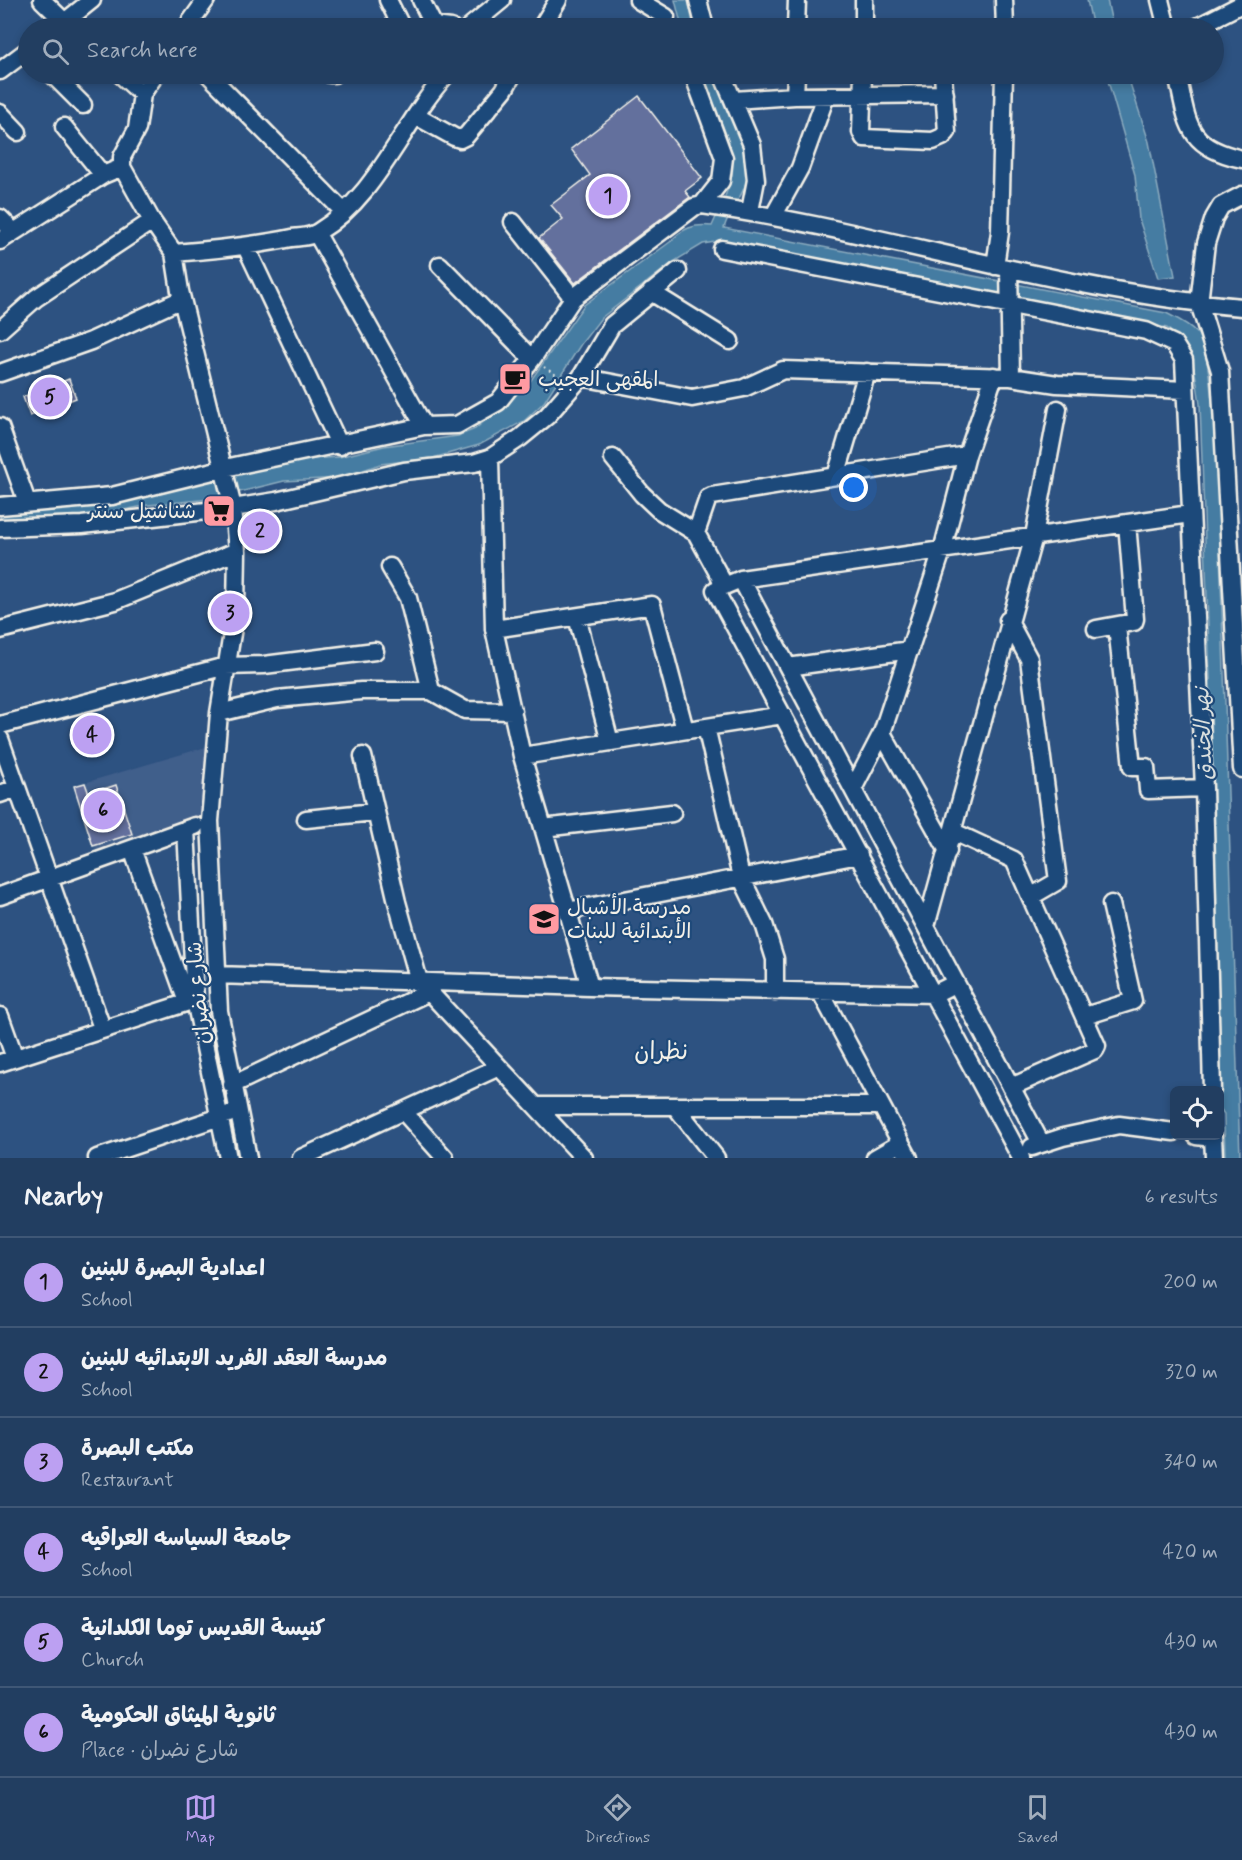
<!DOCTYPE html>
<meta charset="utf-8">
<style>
:root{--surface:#223e61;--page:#2e496a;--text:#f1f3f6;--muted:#a2aebd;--line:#3f5776;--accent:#bca0f2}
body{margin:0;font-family:Mynerve,"Playpen Sans Arabic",sans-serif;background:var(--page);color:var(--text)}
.controls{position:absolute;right:18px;bottom:18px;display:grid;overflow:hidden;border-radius:9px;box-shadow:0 3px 9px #0003}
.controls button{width:54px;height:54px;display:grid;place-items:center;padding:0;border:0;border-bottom:2px solid var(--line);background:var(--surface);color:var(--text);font:30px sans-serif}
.you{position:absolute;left:854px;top:488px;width:21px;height:21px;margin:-15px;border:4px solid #fff;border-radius:50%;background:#1a73e8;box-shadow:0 0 0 9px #1a73e833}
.badge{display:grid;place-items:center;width:39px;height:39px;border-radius:50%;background:var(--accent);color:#111;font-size:20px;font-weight:700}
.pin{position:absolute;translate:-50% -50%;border:3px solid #fff;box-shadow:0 2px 6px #0006}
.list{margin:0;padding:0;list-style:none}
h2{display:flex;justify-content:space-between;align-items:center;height:78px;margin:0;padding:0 24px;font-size:26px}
h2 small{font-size:20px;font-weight:400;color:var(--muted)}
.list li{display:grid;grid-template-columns:39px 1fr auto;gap:18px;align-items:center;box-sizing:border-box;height:90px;padding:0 24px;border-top:2px solid var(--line)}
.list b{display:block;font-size:22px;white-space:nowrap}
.list p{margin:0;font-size:20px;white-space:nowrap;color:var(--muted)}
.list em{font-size:20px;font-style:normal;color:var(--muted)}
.icon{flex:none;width:33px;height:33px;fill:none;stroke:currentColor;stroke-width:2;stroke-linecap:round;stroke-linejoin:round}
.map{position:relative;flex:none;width:1242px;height:1158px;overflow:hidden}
.search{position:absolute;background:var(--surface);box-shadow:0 3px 9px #0003;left:18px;right:18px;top:18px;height:66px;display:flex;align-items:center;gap:15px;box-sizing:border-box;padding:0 21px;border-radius:33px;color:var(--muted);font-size:22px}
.sheet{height:618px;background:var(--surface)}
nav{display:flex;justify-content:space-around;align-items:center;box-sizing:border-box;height:84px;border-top:2px solid var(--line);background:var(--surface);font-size:16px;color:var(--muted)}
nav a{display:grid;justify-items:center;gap:3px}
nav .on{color:var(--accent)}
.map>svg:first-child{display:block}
.built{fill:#415e8b}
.water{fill:#457ca2;stroke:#8babbe;stroke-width:1.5}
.building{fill:#63709d;stroke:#f4f1e8;stroke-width:1.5}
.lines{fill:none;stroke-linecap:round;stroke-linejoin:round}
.minor-casing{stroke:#f4f1e8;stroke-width:21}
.path{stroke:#f4f1e8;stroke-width:2;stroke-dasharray:1.5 4.5;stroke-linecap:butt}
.minor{stroke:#1f4a7a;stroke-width:16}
.labels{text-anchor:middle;stroke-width:4.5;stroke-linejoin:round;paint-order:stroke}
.poi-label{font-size:21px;fill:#f4f1e8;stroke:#1f4a7a;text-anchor:start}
.street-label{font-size:21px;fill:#f4f1e8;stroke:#1f4a7a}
.water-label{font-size:22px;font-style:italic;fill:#dadfde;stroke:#1f4a7a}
.quarter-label{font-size:24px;fill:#f4f1e8;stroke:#1f4a7a}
</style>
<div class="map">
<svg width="1242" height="1158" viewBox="0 0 1242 1158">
<rect width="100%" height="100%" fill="#2d5281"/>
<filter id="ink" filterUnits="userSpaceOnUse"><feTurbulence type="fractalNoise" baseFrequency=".0167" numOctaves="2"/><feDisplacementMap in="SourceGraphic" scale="12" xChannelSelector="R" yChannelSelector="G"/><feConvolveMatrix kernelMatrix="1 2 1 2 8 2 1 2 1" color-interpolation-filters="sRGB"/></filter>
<g filter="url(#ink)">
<!-- built -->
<path class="built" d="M206 747 203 815 96 850 74 786Z"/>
<!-- water -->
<path class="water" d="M675 0H688L694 28H682Z
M1087 0H1107L1113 28H1093Z
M700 74H714C728 105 756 147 746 183 741 199 729 211 724 228L1166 313C1176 318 1189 324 1197 333 1212 350 1213 434 1217 460L1240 1158H1225L1224 1114 1220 1108 1211 706 1200 404C1195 370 1195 350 1167 328L721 241 703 244 673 262 601 318 581 344 544 402 524 421 479 445 433 458 380 464 341 478 284 481 211 499 148 505 95 516 0 521V512L186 485 299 460 339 457 384 446 458 436 475 429 529 383 584 305 670 242C683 228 693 224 712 226 718 212 730 189 732 174 737 146 710 100 700 74Z
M1106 74H1127L1149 142 1175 276 1158 278 1139 219 1135 175Z"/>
<!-- building -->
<path class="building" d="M639 96 702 178 685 191 690 197 575 283 539 238 563 219 551 205 590 175 571 149Z
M69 379 76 398 30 416 23 397Z
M85 783 89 794 116 785 132 834 93 846 74 786Z"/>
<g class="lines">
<!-- minor casing -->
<g class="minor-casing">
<path id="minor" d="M42 0 71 28
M388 0 402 28
M421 0 434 26 451 28
M638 0 666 17
M698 0 705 28
M1004 0 1005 28
M1160 0 1167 28
M57 28 92 0
M186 28 206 0
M468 28 502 0
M541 28 558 0
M796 28 797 0
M864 28V0
M1195 28 1242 4
M0 71 28 50
M52 74 83 105
M120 74 142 94 137 129 122 157V167L152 221 174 253 180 291 233 508 237 551 236 609 219 713 210 821 219 1011 248 1158
M208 74 344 212
M330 74H334
M693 74 724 158 721 181 702 205
M722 74 752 145 756 180 750 211
M863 74 861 132 864 138 933 141 942 137 947 132 943 74
M1177 74C1188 124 1186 147 1242 159
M142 94 156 74
M795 96 796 74
M734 100 795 96 945 94
M0 113 18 132
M416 116 454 137 460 139 466 136 504 90 513 74
M64 127 103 175
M1242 195 1221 206 1214 218 1206 243 1199 303 1220 371 1242 769
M774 215 800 168 826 96
M0 218 13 231
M513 222 573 298
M317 234 424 426
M0 241 103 175 122 167
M246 247 340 446
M722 249 1146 331 1174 344 1184 360 1204 788 1212 1090
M174 253C214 250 253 246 292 238 300 237 311 237 318 232 378 196 402 123 447 74
M440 265 532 359
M995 266 1000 232 1004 74
M1009 269 1011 377
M651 292 730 341
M0 330 36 298 152 221
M0 373 91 341 182 299
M581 377 692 398 744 388 783 370 1011 377 1057 384 1185 390
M0 427 27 502
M490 458 494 629 522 756 590 987
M613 458 642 494 659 510 696 533 725 586
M836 476 867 372
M0 506 112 496 225 468 424 426 457 425 498 402 532 359 573 298 694 207 702 205C883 231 1059 292 1242 307
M0 528 82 525 233 508 276 501 404 471 474 463 490 458 520 438 547 416 581 377 612 325 678 271
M696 533 708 498 712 496 967 455
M390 567 408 598 431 691
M741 579 1041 1143
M577 617 610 742
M1008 620 1029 659 1058 881 1032 896
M1117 626 1132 767H1146L1148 790 1204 788
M494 629 652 605 685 730
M1096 629 1134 622 1135 619 1127 523
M0 630 115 601 237 551
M788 667 910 650
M219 713 277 699 361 691H431L465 710 513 711
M0 725 226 666 264 665 375 651
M706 727 741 877 764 924 775 959V992
M882 733 948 851
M0 739 102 1028
M363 756 397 902 419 981 584 1158
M522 756 783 715
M853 789 882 733 942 551 967 455 994 376
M0 794 17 788
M306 819 374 812
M543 828 672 813
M186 829 195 1000 228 1158
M954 832 1014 860 1097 1046 1095 1050 1011 1087
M132 849 187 1002
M0 896 195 826
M567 911 859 855
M926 926 1034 536 1058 409
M216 975 590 987 934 994 956 983
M821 993 909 1158
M0 1016 15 1058
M1085 1016 1133 1001 1111 904
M0 1063 195 1000
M232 1085 429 992
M536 1106H881
M675 1106 716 1158
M403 1111 445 1158
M1196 1136 1213 1138
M1213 1136 1214 1158
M1032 1147 1063 1137 1119 1125 1174 1132
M97 1158 229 1114
M301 1158 499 1067
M875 1158 901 1143
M1021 1158 715 590 741 579 1190 514"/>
</g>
<!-- path -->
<path class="path" d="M544 367 561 378"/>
<!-- minor -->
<use href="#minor" class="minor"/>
</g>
</g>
<!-- icons -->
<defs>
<g id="cafe-square" transform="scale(1.725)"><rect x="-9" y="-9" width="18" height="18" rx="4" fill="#ff9aa2" stroke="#1f4a7a"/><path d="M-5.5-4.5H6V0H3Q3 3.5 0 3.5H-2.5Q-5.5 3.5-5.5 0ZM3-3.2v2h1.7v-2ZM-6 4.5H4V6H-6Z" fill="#111"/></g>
<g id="supermarket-square" transform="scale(1.725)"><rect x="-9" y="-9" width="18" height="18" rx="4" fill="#ff9aa2" stroke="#1f4a7a"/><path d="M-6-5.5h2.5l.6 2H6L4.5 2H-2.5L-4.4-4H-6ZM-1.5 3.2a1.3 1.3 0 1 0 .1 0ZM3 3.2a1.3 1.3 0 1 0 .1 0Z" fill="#111"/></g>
<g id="school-square" transform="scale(1.725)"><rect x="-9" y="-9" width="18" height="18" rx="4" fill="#ff9aa2" stroke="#1f4a7a"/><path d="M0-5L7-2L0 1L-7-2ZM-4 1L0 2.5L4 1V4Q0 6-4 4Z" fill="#111"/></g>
</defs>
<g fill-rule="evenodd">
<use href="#cafe-square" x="515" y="379"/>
<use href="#supermarket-square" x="219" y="511"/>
<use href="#school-square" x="544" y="919"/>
</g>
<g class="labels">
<!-- poi labels -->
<g class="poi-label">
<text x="538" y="386">المقهى العجيب</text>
<text x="196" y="518" text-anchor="end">شناشيل سنتر</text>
<text x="567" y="914">مدرسة الأشبال<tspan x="567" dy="24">الأبتدائية للبنات</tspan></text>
</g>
<!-- street labels -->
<g class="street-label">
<text transform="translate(198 993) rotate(-95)" y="7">شارع نضران</text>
</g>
<!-- water labels -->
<g class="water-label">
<text transform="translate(1202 734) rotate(-92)" y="8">نهر الخندق</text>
</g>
<!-- quarter labels -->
<g class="quarter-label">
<text x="661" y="1059">نظران</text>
</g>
</g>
</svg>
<div class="controls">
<button><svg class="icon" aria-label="locate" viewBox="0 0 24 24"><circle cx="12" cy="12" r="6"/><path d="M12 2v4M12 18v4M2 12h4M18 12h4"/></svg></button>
</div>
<div class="you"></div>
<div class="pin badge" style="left:608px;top:196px">1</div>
<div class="pin badge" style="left:260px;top:531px">2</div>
<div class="pin badge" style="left:230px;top:613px">3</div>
<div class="pin badge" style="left:92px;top:735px">4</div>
<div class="pin badge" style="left:50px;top:397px">5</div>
<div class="pin badge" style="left:103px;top:810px">6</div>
<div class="search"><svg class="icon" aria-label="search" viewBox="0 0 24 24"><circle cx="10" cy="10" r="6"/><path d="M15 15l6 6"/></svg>Search here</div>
</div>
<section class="sheet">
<h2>Nearby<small>6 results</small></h2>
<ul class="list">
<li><span class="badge">1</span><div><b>اعدادية البصرة للبنين</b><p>School</p></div><em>200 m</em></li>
<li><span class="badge">2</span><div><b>مدرسة العقد الفريد الابتدائيه للبنين</b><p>School</p></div><em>320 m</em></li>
<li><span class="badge">3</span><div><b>مكتب البصرة</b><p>Restaurant</p></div><em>340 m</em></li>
<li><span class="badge">4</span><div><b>جامعة السياسه العراقيه</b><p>School</p></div><em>420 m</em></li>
<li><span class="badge">5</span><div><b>كنيسة القديس توما الكلدانية</b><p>Church</p></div><em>430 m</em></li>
<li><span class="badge">6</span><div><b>ثانوية الميثاق الحكومية</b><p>Place · شارع نضران</p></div><em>430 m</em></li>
</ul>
</section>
<nav>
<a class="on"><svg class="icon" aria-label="map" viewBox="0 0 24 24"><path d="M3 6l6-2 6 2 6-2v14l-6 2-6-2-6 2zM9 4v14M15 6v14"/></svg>Map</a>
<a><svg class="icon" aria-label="directions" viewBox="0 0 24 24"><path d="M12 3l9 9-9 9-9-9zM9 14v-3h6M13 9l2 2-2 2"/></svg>Directions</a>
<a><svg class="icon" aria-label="saved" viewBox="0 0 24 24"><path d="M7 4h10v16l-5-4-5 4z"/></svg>Saved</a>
</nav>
